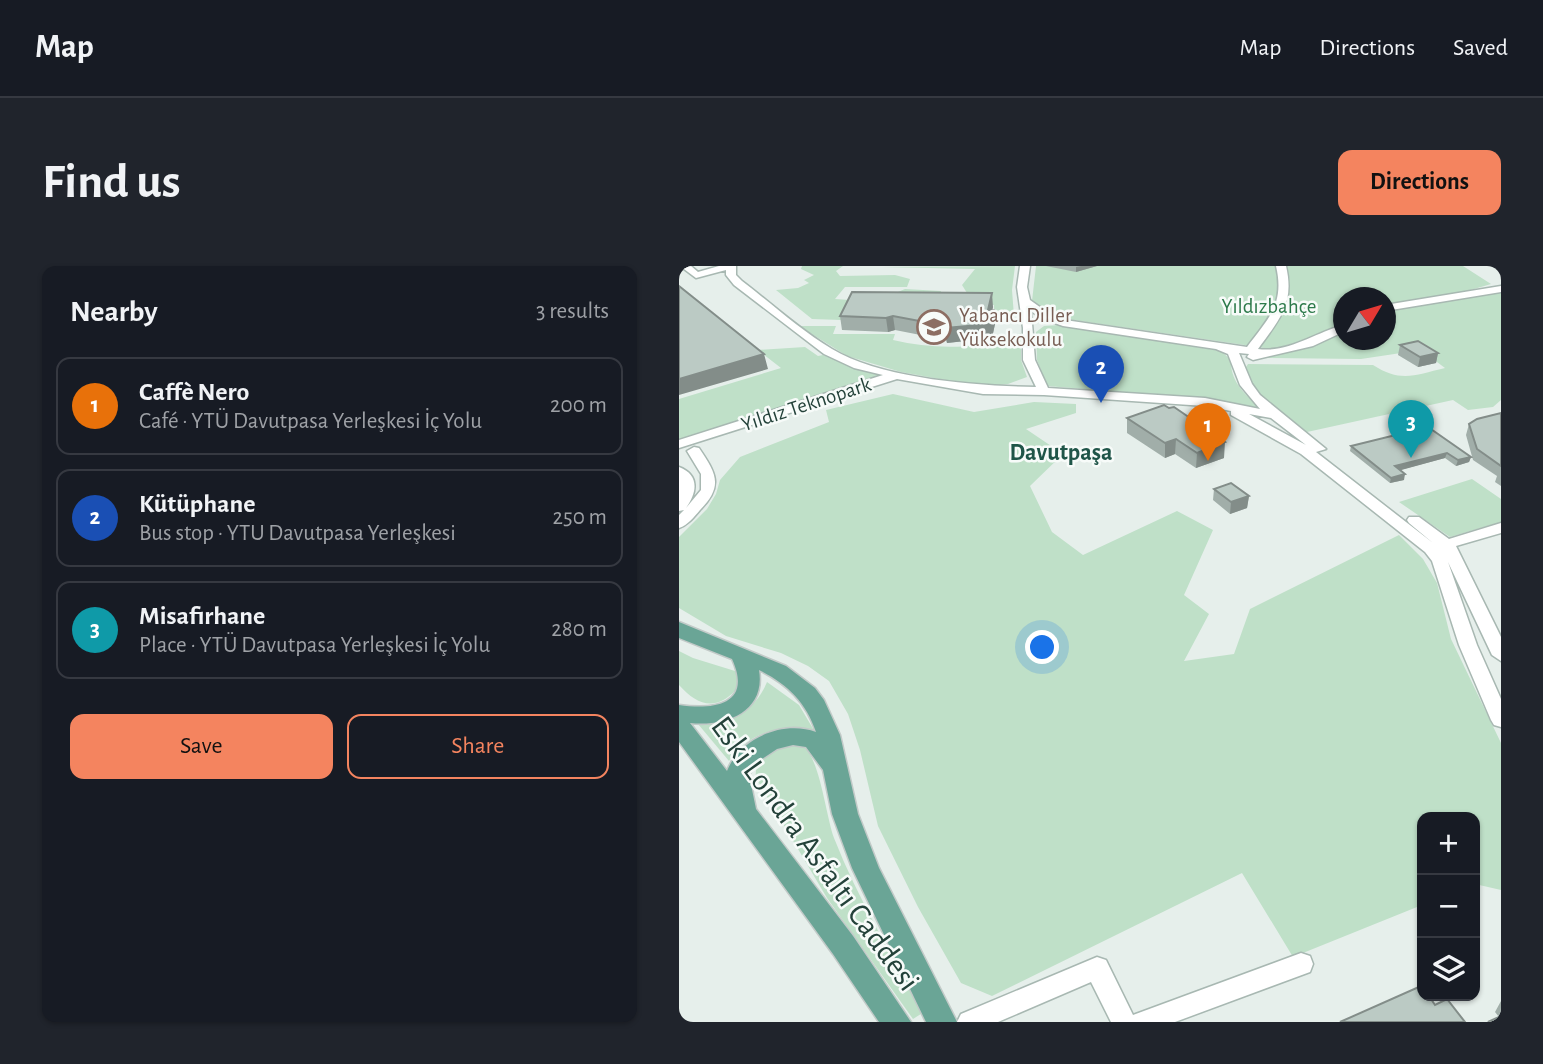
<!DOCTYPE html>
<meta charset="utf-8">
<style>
:root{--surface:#171b24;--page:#20242c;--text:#f1f3f6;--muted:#9ea1a6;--line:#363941;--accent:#f4845f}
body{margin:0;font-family:"Alegreya Sans",sans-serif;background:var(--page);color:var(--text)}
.controls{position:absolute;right:21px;bottom:21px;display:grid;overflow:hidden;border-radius:14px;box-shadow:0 2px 5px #0004}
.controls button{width:63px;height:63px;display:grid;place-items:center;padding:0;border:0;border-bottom:2px solid var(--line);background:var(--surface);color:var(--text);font:35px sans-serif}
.compass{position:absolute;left:654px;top:21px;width:63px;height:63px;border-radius:50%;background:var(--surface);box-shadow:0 2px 5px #0004;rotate:52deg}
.you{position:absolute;left:364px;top:382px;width:24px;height:24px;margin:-18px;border:5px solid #fff;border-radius:50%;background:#1a73e8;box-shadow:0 0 0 10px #1a73e833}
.badge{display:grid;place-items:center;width:46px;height:46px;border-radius:50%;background:var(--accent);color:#fff;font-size:23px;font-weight:700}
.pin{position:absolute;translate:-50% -58px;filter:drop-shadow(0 2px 4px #0008)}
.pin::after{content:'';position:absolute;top:37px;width:24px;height:21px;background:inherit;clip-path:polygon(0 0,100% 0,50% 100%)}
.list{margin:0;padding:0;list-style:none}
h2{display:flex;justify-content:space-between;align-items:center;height:91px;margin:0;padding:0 28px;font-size:30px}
h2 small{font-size:23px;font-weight:400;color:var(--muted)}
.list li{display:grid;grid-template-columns:46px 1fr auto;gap:21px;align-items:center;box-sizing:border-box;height:98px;margin:0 14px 14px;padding:0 14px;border:2px solid var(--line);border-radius:14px}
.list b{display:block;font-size:26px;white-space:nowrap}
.list p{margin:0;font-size:23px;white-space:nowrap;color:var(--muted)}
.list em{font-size:23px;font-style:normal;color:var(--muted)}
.actions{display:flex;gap:14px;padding:21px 28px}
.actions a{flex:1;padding:16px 0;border:2px solid var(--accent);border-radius:14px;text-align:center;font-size:24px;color:var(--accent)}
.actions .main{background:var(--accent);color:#111}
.icon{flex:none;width:38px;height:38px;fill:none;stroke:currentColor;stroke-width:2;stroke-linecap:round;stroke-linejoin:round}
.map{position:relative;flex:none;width:822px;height:756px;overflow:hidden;border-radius:14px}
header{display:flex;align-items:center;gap:42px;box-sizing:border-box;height:98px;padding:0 35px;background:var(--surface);border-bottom:2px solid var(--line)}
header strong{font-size:33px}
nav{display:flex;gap:38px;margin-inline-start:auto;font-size:24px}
.intro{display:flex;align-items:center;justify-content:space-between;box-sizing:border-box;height:168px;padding:0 42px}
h1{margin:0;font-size:49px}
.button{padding:18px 32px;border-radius:14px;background:var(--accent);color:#111;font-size:24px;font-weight:700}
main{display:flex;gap:42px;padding:0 42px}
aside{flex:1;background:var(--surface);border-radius:14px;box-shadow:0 2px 5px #0004}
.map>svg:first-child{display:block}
.green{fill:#bfe0c8}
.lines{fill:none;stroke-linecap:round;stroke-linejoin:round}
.minor-casing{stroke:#a8b8b2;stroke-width:3}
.major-casing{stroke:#c2cac8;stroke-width:3}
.minor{fill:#fff;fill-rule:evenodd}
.major{fill:#6aa596;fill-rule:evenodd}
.wall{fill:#a1aea9}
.shaded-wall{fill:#838d89}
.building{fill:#bbcac4;stroke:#838d89;stroke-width:2}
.labels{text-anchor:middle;stroke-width:5;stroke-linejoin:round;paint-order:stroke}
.far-park-label{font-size:21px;fill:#2d7a4b;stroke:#f7fbf9}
.far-education-label{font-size:21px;fill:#785e54;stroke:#f7fbf9;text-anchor:start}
.far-street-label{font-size:21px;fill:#24423a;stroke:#f7fbf9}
.far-quarter-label{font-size:24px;font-weight:bold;fill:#1f5548;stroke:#f7fbf9}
.near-street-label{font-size:32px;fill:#24423a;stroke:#f7fbf9}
</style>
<header>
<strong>Map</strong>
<nav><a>Map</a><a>Directions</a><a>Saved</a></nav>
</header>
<div class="intro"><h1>Find us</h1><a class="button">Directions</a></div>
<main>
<aside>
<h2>Nearby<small>3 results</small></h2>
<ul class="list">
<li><span class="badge" style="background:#e8710a">1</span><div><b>Caffè Nero</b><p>Café · YTÜ Davutpasa Yerleşkesi İç Yolu</p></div><em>200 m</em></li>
<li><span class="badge" style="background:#1a4fb4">2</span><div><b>Kütüphane</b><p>Bus stop · YTU Davutpasa Yerleşkesi</p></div><em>250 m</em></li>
<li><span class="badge" style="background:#0f9aa8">3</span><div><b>Misafirhane</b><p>Place · YTÜ Davutpasa Yerleşkesi İç Yolu</p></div><em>280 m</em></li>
</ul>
<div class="actions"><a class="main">Save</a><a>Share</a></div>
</aside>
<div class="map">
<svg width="822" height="756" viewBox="0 0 822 756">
<rect width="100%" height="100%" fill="#e6efeb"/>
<!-- green -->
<path class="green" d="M123 0H164L157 5 161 10 216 9 231 13 228 21H166L156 33 171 34 162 54 133 53 97 24 119 22 130 17 125 14 135 9 122 3Z
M336 0 333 24 335 50 315 53V39L228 38 214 28 226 23 262 25 260 35 288 27 283 19 296 3 202 1Z
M357 0H784L812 18 785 26 707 39 706 32H664V58L635 72 593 83 381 52 353 35Z
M822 26V134L814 141 789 144 774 134 628 166 578 126 565 104 569 98 694 99C722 117 736 109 766 102L742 84 682 93 582 92 634 80 664 66V74H706L707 45C741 31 785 31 822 26Z
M381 59 542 85 552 94C551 117 568 130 584 144L530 133 368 120 358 94 357 66 365 60Z
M120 60H157L154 68H216L214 74C258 84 300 84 342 67V94L348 111 329 118 305 121 222 106 168 90Z
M126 81 139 90 144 89 204 110 0 176V133L102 102 79 84Z
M214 128 295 146 355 136 397 138V147L347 163 384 188 351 220 373 266 404 289 498 245 534 264 505 329 530 348 505 395 555 388 571 343 720 269 744 293 758 317 772 373 822 477V624L796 618V551H743V639L614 691 563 607 313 730 282 717 239 641 199 560 181 484 169 448 150 415 129 400 102 387 47 370 0 342V271L28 243 37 228 41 214 61 191 150 156 147 144Z
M793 213 822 233V256L771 271 720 236Z
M0 385 14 392 56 405 59 409 57 424C36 446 18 439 0 419Z
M88 416 120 439 136 466C105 456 67 467 50 495L19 458C50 457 76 446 88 416Z
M114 479 125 481C141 494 147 550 155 572 179 633 213 690 245 746L234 753 148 632 77 512C74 491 95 481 114 479Z"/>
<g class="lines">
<!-- minor casing -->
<g class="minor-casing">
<path id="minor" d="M1 0H12L19 6 40 0H57V9L63 15C92 37 121 64 153 83 202 113 299 120 357 121L344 94V62L338 21 341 0H351L348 21 351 34 372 49 386 54 568 81C589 53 606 38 597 0H607C616 38 600 54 579 83 609 87 636 67 664 59V66L634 80 574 94 568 91 570 88 560 87 573 118 581 129 647 183 637 186 754 277 730 257 728 254 730 251H740L770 273 822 257V267L777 280 822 371V395L813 389 769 296 798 379 822 433V461L815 459 812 454 780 379 753 295 746 286 622 188 552 149V145L526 140 365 129 304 128 218 113 0 182V174L204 109 175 102 145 88 55 19 47 9V4L17 12ZM352 45 364 53 384 60 537 83 549 88 561 119 581 143 526 132 369 122 356 94ZM570 148 592 152 627 179Z
M822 20V26L706 45V39Z
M15 181 20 182C37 207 45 220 21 244 15 251 9 259 0 262V249L5 244 0 245V201C21 209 18 227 7 242L22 224V208L8 185Z
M622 687 631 690 634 698 631 706 496 756H432L412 716 319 756H278L282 748 418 691 427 694 454 749Z"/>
</g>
<!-- major casing -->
<g class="major-casing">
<path id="major" d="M0 356 107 400 136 422 145 434 161 469 179 548 200 602 278 756H247L173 602 153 548 144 504 127 481 114 479 98 483 77 497 70 509 77 543 174 670 232 756H200L154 688 0 476V439C35 444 74 439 53 393L0 372ZM80 404C108 418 127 436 137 466 104 454 61 472 48 505L11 457C46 461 87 446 80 404Z"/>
</g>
<!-- minor -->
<use href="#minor" class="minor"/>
<!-- major -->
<use href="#major" class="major"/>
</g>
<!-- wall -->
<path class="wall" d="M367 0H418L397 6Z
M314 41 313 44 316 58 313 72 268 77 267 74 216 64 209 66 163 64 161 50Z
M721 79 759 87 757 97 739 101 719 89Z
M490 142 545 192 517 202 496 188 486 192 448 167V152Z
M822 147V220L816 216 818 210 794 194 787 169 790 158Z
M749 161 792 191 790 196 777 200 766 192 721 204 725 214 711 217 671 185 672 180Z
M535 223 570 230 568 242 551 248 534 234Z
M822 735V756L820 751 816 746Z"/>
<!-- shaded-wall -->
<path class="shaded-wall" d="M402 0H418L397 6V1Z
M313 27 314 41 310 58 309 44Z
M315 44 316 58 313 72 268 77 266 62Z
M214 50 216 64 209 66 207 52Z
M759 87 757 97 739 101 741 91Z
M85 88 89 103 0 129V113Z
M497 173 496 188 486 192V177Z
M546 176 545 192 517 202 518 187Z
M768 187 766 192 715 206 716 200Z
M792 191 790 196 777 200 779 194Z
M726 208 725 214 711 217 712 212Z
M570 230 568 242 551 248 552 236Z"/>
<!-- building -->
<path class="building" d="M0 20 85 88 0 113Z
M173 26 313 27 309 44H315L312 58 266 62 267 60 214 50 207 52 161 50Z
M739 75 759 87 741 91 721 79Z
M485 139 490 142 495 141 546 176 518 187 497 173 486 177 448 152Z
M822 147V200L798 183 790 158 798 153Z
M749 161 792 191 779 194 768 187 716 200 726 208 712 212 672 180Z
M552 217 570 230 552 236 535 223Z
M742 720 743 730H750L756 739 768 733 786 756H661Z
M822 750V756H809Z"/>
<!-- icons -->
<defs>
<g id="university-ring" transform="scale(1.75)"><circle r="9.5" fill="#f7fbf9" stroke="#8d6e63" stroke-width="1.5"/><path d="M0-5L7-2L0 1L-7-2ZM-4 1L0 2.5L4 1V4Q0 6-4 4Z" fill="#8d6e63"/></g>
</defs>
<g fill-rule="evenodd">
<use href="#university-ring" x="255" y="61"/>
</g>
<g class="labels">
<!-- far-park labels -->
<g class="far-park-label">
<text x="590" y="47">Yıldızbahçe</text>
</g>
<!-- far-education labels -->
<g class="far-education-label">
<text x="280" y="56">Yabancı Diller<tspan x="280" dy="24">Yüksekokulu</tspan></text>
</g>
<!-- far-street labels -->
<g class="far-street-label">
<text transform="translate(127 138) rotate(-18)" y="7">Yıldız Teknopark</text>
</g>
<!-- far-quarter labels -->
<g class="far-quarter-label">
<text x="382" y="194">Davutpaşa</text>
</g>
<!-- near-street labels -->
<g class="near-street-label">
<text transform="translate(137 587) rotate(54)" y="11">Eski Londra Asfaltı Caddesi</text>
</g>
</g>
</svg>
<div class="controls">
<button>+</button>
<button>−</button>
<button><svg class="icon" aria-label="layers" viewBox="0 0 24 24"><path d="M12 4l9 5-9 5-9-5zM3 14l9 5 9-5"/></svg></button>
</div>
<svg class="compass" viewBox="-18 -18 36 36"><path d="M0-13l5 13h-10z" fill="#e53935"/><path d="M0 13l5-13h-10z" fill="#9ea1a6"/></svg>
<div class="you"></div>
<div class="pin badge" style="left:529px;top:195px;background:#e8710a">1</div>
<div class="pin badge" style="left:422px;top:137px;background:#1a4fb4">2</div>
<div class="pin badge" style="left:732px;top:192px;background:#0f9aa8">3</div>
</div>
</main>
